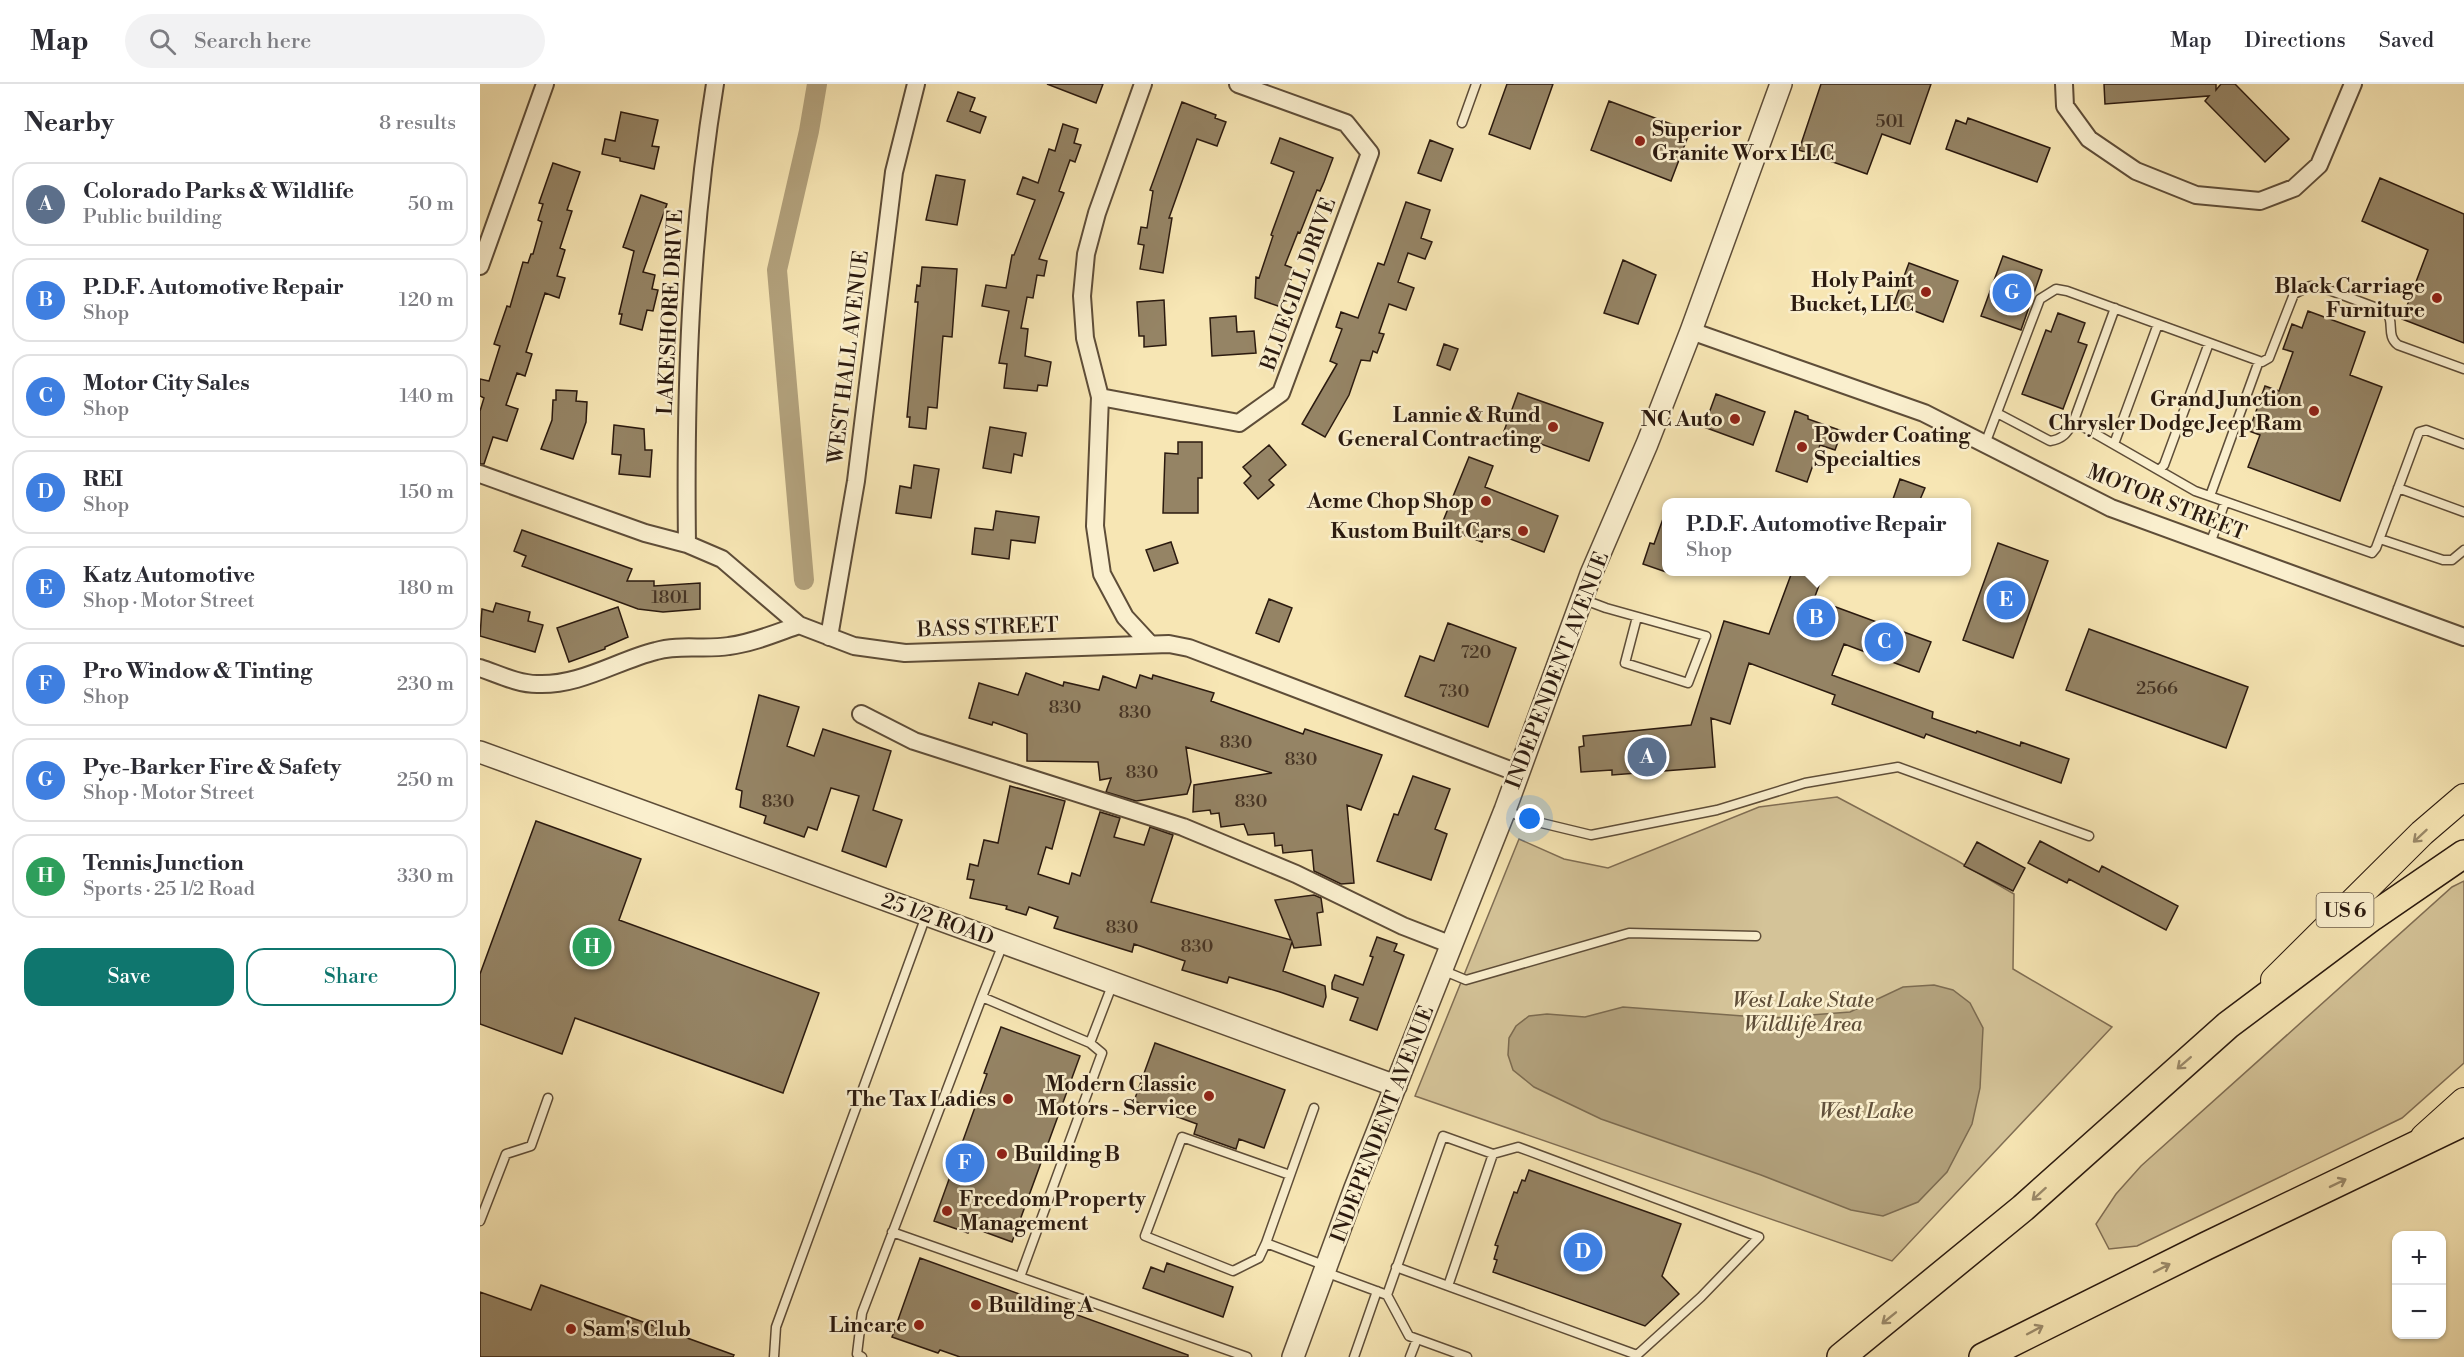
<!DOCTYPE html>
<meta charset="utf-8">
<style>
:root{--surface:#fff;--page:#f2f2f3;--text:#2b2b33;--muted:#7c7c81;--line:#e1e1e2;--accent:#0f766e}
body{margin:0;font-family:"Libre Bodoni",serif;background:var(--page);color:var(--text)}
.controls{position:absolute;right:18px;bottom:18px;display:grid;overflow:hidden;border-radius:12px;box-shadow:0 2px 4px #0004}
.controls button{width:54px;height:54px;display:grid;place-items:center;padding:0;border:0;border-bottom:2px solid var(--line);background:var(--surface);color:var(--text);font:30px sans-serif}
.you{position:absolute;left:1050px;top:735px;width:21px;height:21px;margin:-15px;border:4px solid #fff;border-radius:50%;background:#1a73e8;box-shadow:0 0 0 9px #1a73e833}
.badge{display:grid;place-items:center;width:39px;height:39px;border-radius:50%;background:var(--accent);color:#fff;font-size:20px;font-weight:700}
.pin{position:absolute;translate:-50% -50%;border:3px solid #fff;box-shadow:0 2px 6px #0006}
.popup{position:absolute;left:1182px;top:414px;width:309px;height:78px;box-sizing:border-box;display:grid;place-content:center;border-radius:12px;background:var(--surface);filter:drop-shadow(0 2px 4px #0005);font-size:20px;white-space:nowrap;color:var(--muted)}
.popup b{font-size:22px;color:var(--text)}
.popup::after{content:'';position:absolute;left:50%;top:100%;margin-left:-12px;border:12px solid transparent;border-top-color:var(--surface)}
.list{margin:0;padding:0;list-style:none}
h2{display:flex;justify-content:space-between;align-items:center;height:78px;margin:0;padding:0 24px;font-size:26px}
h2 small{font-size:20px;font-weight:400;color:var(--muted)}
.list li{display:grid;grid-template-columns:39px 1fr auto;gap:18px;align-items:center;box-sizing:border-box;height:84px;margin:0 12px 12px;padding:0 12px;border:2px solid var(--line);border-radius:18px}
.list b{display:block;font-size:22px;white-space:nowrap}
.list p{margin:0;font-size:20px;white-space:nowrap;color:var(--muted)}
.list em{font-size:20px;font-style:normal;color:var(--muted)}
.actions{display:flex;gap:12px;padding:18px 24px}
.actions a{flex:1;padding:14px 0;border:2px solid var(--accent);border-radius:18px;text-align:center;font-size:21px;color:var(--accent)}
.actions .main{background:var(--accent);color:#fff}
.icon{flex:none;width:33px;height:33px;fill:none;stroke:currentColor;stroke-width:2;stroke-linecap:round;stroke-linejoin:round}
.map{position:relative;flex:none;width:1984px;height:1273px;overflow:hidden}
header{display:flex;align-items:center;gap:36px;box-sizing:border-box;height:84px;padding:0 30px;background:var(--surface);border-bottom:2px solid var(--line)}
header strong{font-size:28px}
nav{display:flex;gap:33px;margin-inline-start:auto;font-size:21px}
.search{width:420px;height:54px;background:var(--page);display:flex;align-items:center;gap:15px;box-sizing:border-box;padding:0 21px;border-radius:33px;color:var(--muted);font-size:22px}
main{display:flex}
aside{flex:1;background:var(--surface)}
.map>svg:first-child{display:block}
.green{fill:#d4c398;stroke:#806e54;stroke-width:1.5}
.water{fill:#b2a17c;stroke:#7c6b50;stroke-width:1.5}
.lines{fill:none;stroke-linecap:round;stroke-linejoin:round}
.canal{stroke:#b2a17c;stroke-width:20}
.building{fill:#958465;stroke:#2b1a0f;stroke-width:1.5}
.service-casing{stroke:#5e4d38;stroke-width:11}
.minor-casing{stroke:#5e4d38;stroke-width:20}
.tertiary-casing{stroke:#5e4d38;stroke-width:24}
.primary-casing{stroke:#2b1a0f;stroke-width:28}
.trunk-casing{stroke:#2b1a0f;stroke-width:30}
.service{stroke:#faefce;stroke-width:8}
.minor{stroke:#faefce;stroke-width:16}
.tertiary{stroke:#faefce;stroke-width:21}
.primary{stroke:#f7e6b4;stroke-width:26}
.trunk{stroke:#f7e6b4;stroke-width:27}
.oneway{stroke:#9b8a6a}
.poi-dot{fill:#8f2418;stroke:#faefce;stroke-width:2}
.labels{text-anchor:middle;stroke-width:5;stroke-linejoin:round;paint-order:stroke}
.number-label{font-size:18px;fill:#463424}
.shield{fill:#faefce;stroke:#695a48;stroke-width:1.5}
.shield-label{font-size:20px;font-weight:bold;fill:#2b1a0f}
.poi-label{font-size:21px;font-weight:bold;fill:#2b1a0f;stroke:#faefce;text-anchor:end}
.street-label{font-size:21px;fill:#2b1a0f;stroke:#faefce}
.park-label{font-size:21px;font-style:italic;fill:#5e4d38;stroke:#faefce}
.water-label{font-size:22px;font-style:italic;fill:#61503b;stroke:#faefce}
</style>
<header>
<strong>Map</strong>
<div class="search"><svg class="icon" aria-label="search" viewBox="0 0 24 24"><circle cx="10" cy="10" r="6"/><path d="M15 15l6 6"/></svg>Search here</div>
<nav><a>Map</a><a>Directions</a><a>Saved</a></nav>
</header>
<main>
<aside>
<h2>Nearby<small>8 results</small></h2>
<ul class="list">
<li><span class="badge" style="background:#5c6f8a">A</span><div><b>Colorado Parks &amp; Wildlife</b><p>Public building</p></div><em>50 m</em></li>
<li><span class="badge" style="background:#3f7fe0">B</span><div><b>P.D.F. Automotive Repair</b><p>Shop</p></div><em>120 m</em></li>
<li><span class="badge" style="background:#3f7fe0">C</span><div><b>Motor City Sales</b><p>Shop</p></div><em>140 m</em></li>
<li><span class="badge" style="background:#3f7fe0">D</span><div><b>REI</b><p>Shop</p></div><em>150 m</em></li>
<li><span class="badge" style="background:#3f7fe0">E</span><div><b>Katz Automotive</b><p>Shop · Motor Street</p></div><em>180 m</em></li>
<li><span class="badge" style="background:#3f7fe0">F</span><div><b>Pro Window &amp; Tinting</b><p>Shop</p></div><em>230 m</em></li>
<li><span class="badge" style="background:#3f7fe0">G</span><div><b>Pye-Barker Fire &amp; Safety</b><p>Shop · Motor Street</p></div><em>250 m</em></li>
<li><span class="badge" style="background:#2e9e5b">H</span><div><b>Tennis Junction</b><p>Sports · 25 1/2 Road</p></div><em>330 m</em></li>
</ul>
<div class="actions"><a class="main">Save</a><a>Share</a></div>
</aside>
<div class="map">
<svg width="1984" height="1273" viewBox="0 0 1984 1273">
<rect width="100%" height="100%" fill="#f7e6b4"/>
<filter id="stains"><feTurbulence type="fractalNoise" baseFrequency=".00333" numOctaves="4"/><feColorMatrix values="0 0 0 0 .2 0 0 0 0 .09 0 0 0 0 .02 0 0 0 .5 -.17"/></filter>
<radialGradient id="worn" r=".72"><stop offset=".6" stop-color="#630" stop-opacity="0"/><stop offset="1" stop-color="#630" stop-opacity=".3"/></radialGradient>
<!-- green -->
<path class="green" d="M1357 713 1476 776 1534 810 1533 885 1632 943 1412 1177 935 1012 1039 755 1084 775 1128 784 1279 723Z
M1984 797V979L1922 1034 1657 1162 1629 1165 1616 1140 1636 1110 1661 1082 1972 803Z"/>
<!-- water -->
<path class="water" d="M1454 901 1473 906 1490 919 1503 944 1500 1004 1492 1040 1467 1088 1438 1118 1403 1132 1371 1126 1281 1091 1121 1035 1054 1003 1033 986 1028 971 1029 954 1036 942 1049 932 1067 930 1105 933 1143 923 1290 934 1370 928 1423 903Z"/>
<g class="lines">
<!-- canal -->
<path class="canal" d="M324 496 297 186 329 47 337 0"/>
</g>
<!-- building -->
<path class="building" d="M567 0H623L616 19Z
M1027 0H1073L1050 65 1009 50Z
M1341 0H1451L1430 60 1402 50 1387 90 1319 66Z
M1624 0H1736V6L1741 0H1755L1809 55 1785 78 1725 17 1729 12 1625 20Z
M478 8 495 14 490 27 506 33 500 49 467 37Z
M1129 17 1210 47 1191 97 1111 66Z
M702 18 736 31 735 34 746 38 737 62 717 55 689 134H692L683 189 660 185 664 161 658 160 661 143 667 144 673 107 670 106Z
M141 28 178 36 172 62 179 63 174 85 140 77V74L122 70 125 55 135 57Z
M1488 34 1570 64 1557 98 1466 65 1476 36 1486 40Z
M583 40 598 45 594 59 601 61 595 78 590 76 579 107 584 109 559 175 567 177 564 192 557 191 553 214 547 213 541 244 548 245 545 272 571 278 567 302 558 301 557 307 524 304 527 280 519 279 529 227 502 222 506 201 526 204 532 171H534L555 116 537 110 543 93 558 99 569 65 575 67Z
M800 54 853 74 844 98 840 107 837 106 820 149 818 148 805 181 815 185 801 223 775 214 776 193 779 194 793 152 791 151 814 88 791 79Z
M950 56 973 65 961 97 938 89Z
M73 79 100 88 87 126 92 127 80 164 85 166 77 192 85 194 79 214 65 209 46 268 52 270 45 292 37 289 26 321 38 325 27 357 13 353 4 380H0V327L4 314 0 312V295L9 297 20 262 14 260 27 222 30 223 43 178 48 179 51 170H53L62 138 58 136 63 120 59 119Z
M456 91 485 96 477 141 446 136Z
M1900 94 1984 130V259L1922 235 1948 166 1882 137Z
M161 111 187 120 163 188 175 191 172 205 178 206 173 227 167 226 162 246 140 240 142 230H139L154 167 143 163Z
M926 118 950 126 941 154 952 158 945 175 928 169 918 198 934 204 926 226 909 220 899 249 904 250 897 269 893 267 890 277 881 276 869 311 845 353 822 340 857 280 850 277 862 245 856 243 861 228 878 234 898 179 904 181Z
M1523 172 1562 186 1541 246 1501 232Z
M1143 176 1176 191 1158 240 1124 229Z
M1429 179 1478 197 1463 238 1414 219Z
M442 183 477 185 472 253 463 252 457 324 448 323 446 345 429 343 430 333H427L438 218H435L437 201 440 202Z
M684 216 686 261 664 263V252H659L657 218Z
M1828 227 1885 248 1870 291 1902 303 1860 417 1768 383 1780 351 1769 347 1785 302 1799 307 1813 268 1803 265 1812 240 1822 244Z
M1578 229 1605 239 1598 258 1607 261 1583 325 1542 310 1566 246 1571 248Z
M756 232 757 248 774 247 776 269 732 272 730 234Z
M964 260 978 265 970 286 957 281Z
M76 306 97 307 96 317 107 318 106 338 93 375 61 365 72 336 73 316H76Z
M1038 309 1123 339 1109 377 1024 347Z
M1236 310 1285 328 1273 361 1224 343Z
M1315 327 1328 332V335L1362 347 1355 366 1340 361 1327 398 1296 387Z
M134 341 164 345 165 366H172L170 393 139 390 141 371 132 370Z
M510 343 546 349 542 372 534 370 531 389 503 384Z
M698 358H722V394H718V429H683L685 369 698 370Z
M789 361 806 381 789 396 794 401 778 415 764 399 771 392 763 383Z
M989 373 1013 382 1005 403 1078 432 1064 468 1007 446 1002 458 961 442Z
M434 381 459 385 451 434 416 429 420 402 431 404Z
M1420 395 1445 404 1439 418H1412Z
M516 427 559 433 555 459 531 456 529 475 492 470 495 444 513 446Z
M1184 432 1186 433V488L1163 480 1170 459 1174 460Z
M42 446 152 485 147 497H174V502L220 499V525L183 528 158 525 42 482 46 472 34 467Z
M691 458 698 479 674 487 666 466Z
M1518 459 1568 477 1533 574 1483 556Z
M1312 488H1344L1334 515 1451 558 1439 588 1364 560 1352 591 1453 628 1452 634 1496 649 1497 647 1540 662 1541 658 1589 675 1581 699 1446 650 1444 654 1352 620 1355 611 1269 579 1250 640 1231 634 1235 683 1132 691V686L1101 688 1099 663 1104 662 1103 652 1211 641 1244 537 1289 550Z
M789 515 812 524 799 558 776 549Z
M16 519 50 528 48 537 63 541 55 568 0 552 2 525 13 528Z
M138 523 148 553 125 563V565L89 578 77 544Z
M968 539 1036 564 1008 643 925 612 940 572 954 577Z
M1609 545 1768 603 1746 664 1586 606Z
M546 589 583 602 584 598 619 606 623 592 656 604 660 591 672 595 673 591 734 609 731 617 823 650 825 645 902 671 881 726 867 721 874 799 861 800 834 787 832 766 803 769 802 761 795 762 794 749 768 751 764 740 741 743 739 729 731 730 730 726 713 728 714 701 792 689 706 663 711 698 707 710 656 717 626 708 631 694 620 696 618 678 547 677V650L513 638 512 641 489 634 499 599 538 611Z
M279 611 319 623 307 662 334 672 343 645 411 667 393 726 422 736 406 783 362 767 379 712 351 704 337 746 328 743 324 753 284 739 286 732 260 723 262 707 256 705Z
M933 692 970 705 955 745 967 750 951 796 897 777 914 730 918 731Z
M530 702 585 717 572 765 566 763 558 790 589 800 592 789 600 792 620 728 640 734 634 753 664 761 670 743 693 751 671 818 811 856 795 816 834 811 841 814 843 828 837 829 841 861 814 864 812 858 803 887 845 902 846 913 843 923 800 908 749 893 747 899 702 886 705 877 654 860 652 868 574 844 578 833 549 823 546 831 526 825 527 822 490 814 494 796 487 795 490 780 498 782 504 756 518 759Z
M56 737 161 775 139 836 339 909 303 1009 95 934 82 970 0 940V890Z
M1560 757 1619 788 1622 782 1698 822 1686 846 1589 795 1587 799 1548 779Z
M1497 758 1545 784 1533 807 1484 782Z
M897 853 917 860 914 867 924 871 897 946 870 936 878 914 852 905V899L855 891 883 901 893 873 890 872Z
M521 943 600 972 532 1158 491 1143 488 1149 454 1137 507 990 504 989Z
M675 959 805 1006 784 1064 759 1055 756 1065 714 1050 717 1040 654 1017Z
M1049 1086 1201 1140 1182 1192 1199 1210 1165 1242 1013 1188 1017 1176 1014 1175 1018 1162 1015 1161 1034 1108 1037 1109 1042 1096 1045 1097Z
M440 1174 708 1271V1273H480L460 1266 458 1269 412 1253Z
M687 1179 753 1203 743 1233 663 1204 671 1183 684 1188Z
M61 1201 254 1271 253 1273H0V1208L51 1226Z"/>
<g class="lines">
<!-- service casing -->
<g class="service-casing">
<path id="service" d="M982 39 996 0
M1517 329 1570 357C1583 355 1587 349 1593 339L1600 341 1715 407 1892 469 1896 464 1939 348 1946 346 1984 360
M1593 339 1635 224
M1505 360 1560 215 1576 205 1587 207 1782 278 1789 274 1814 210 1830 202 1849 206 1905 227C1916 237 1905 251 1918 261L1984 285
M1634 360 1678 240
M1679 386 1684 381 1729 259
M1918 404 1984 428
M1730 412 1779 277
M1900 455 1963 476H1972L1984 466
M1730 460 1745 418
M1102 515 1126 524 1226 552 1208 599 1145 579 1157 533
M1025 726 1049 736 1111 751 1237 726 1325 699 1418 683 1609 752
M962 886 986 896 1149 849 1276 852
M502 913 523 860
M610 959 633 899
M810 1091 702 1053 665 1152 753 1187 779 1174 786 1159 846 1182
M0 1137 26 1070 51 1062 68 1014
M412 1148 767 1273
M786 1159 834 1024
M845 1188 907 1211 963 1052 1013 1070 1038 1063 1279 1153 1221 1213 1157 1271 916 1183
M968 1202 1013 1070
M907 1211 929 1252 987 1273
M294 1273 296 1243 446 832
M382 1273 377 1270 382 1229 502 913 610 959 622 969 540 1193
M874 1273 897 1207
M930 1273 937 1255"/>
</g>
<!-- minor casing -->
<g class="minor-casing">
<path id="minor" d="M663 0 617 129 606 170 602 212 605 254 620 313 615 442 622 490 645 533 670 560
M1584 0 1585 22 1609 55 1656 87 1716 111 1780 117 1814 104 1839 81 1873 0
M0 182 65 0
M1211 247 1444 329 1631 424 1984 553
M620 313 759 339 801 309 890 69 866 39 758 0
M0 390 165 449 207 460 242 475 319 541 374 562 425 569 689 560 709 564 1038 689
M207 460C205 306 210 152 235 0
M349 553 376 397 414 88 436 0
M0 584C18 590 38 600 57 600 100 602 136 577 176 567 199 560 225 566 249 562 273 559 296 549 319 541
M381 630 434 657 703 743 816 790 923 842 972 861"/>
</g>
<!-- tertiary casing -->
<g class="tertiary-casing">
<path id="tertiary" d="M0 668 916 1002
M813 1273 875 1104 1025 726 1111 490 1167 360 1211 247 1301 0"/>
</g>
<!-- primary casing -->
<g class="primary-casing">
<path id="primary" d="M1794 896 1942 749 1984 713
M1944 1053 1984 1017"/>
</g>
<!-- trunk casing -->
<g class="trunk-casing">
<path id="trunk" d="M1361 1273 1543 1124 1748 941 1892 833 1984 770
M1503 1273 1726 1162 1984 1038"/>
</g>
<!-- service -->
<use href="#service" class="service"/>
<!-- minor -->
<use href="#minor" class="minor"/>
<!-- tertiary -->
<use href="#tertiary" class="tertiary"/>
<!-- primary -->
<use href="#primary" class="primary"/>
<!-- trunk -->
<use href="#trunk" class="trunk"/>
</g>
<!-- one-way arrows -->
<defs><path id="oneway-shaft" d="M-6 0H5M1.5-3L5.5 0L1.5 3" fill="none" stroke-width="1.6" stroke-linecap="round" stroke-linejoin="round" transform="scale(1.5)"/></defs>
<g class="oneway">
<use href="#oneway-shaft" transform="translate(1940 752) rotate(137)"/>
<use href="#oneway-shaft" transform="translate(1704 979) rotate(139)"/>
<use href="#oneway-shaft" transform="translate(1858 1099) rotate(-26)"/>
<use href="#oneway-shaft" transform="translate(1559 1110) rotate(138)"/>
<use href="#oneway-shaft" transform="translate(1682 1184) rotate(-27)"/>
<use href="#oneway-shaft" transform="translate(1409 1234) rotate(141)"/>
<use href="#oneway-shaft" transform="translate(1555 1246) rotate(-28)"/>
</g>
<!-- markers -->
<g class="poi-dot">
<circle cx="1160" cy="57" r="6"/>
<circle cx="1446" cy="208" r="6"/>
<circle cx="1957" cy="214" r="6"/>
<circle cx="1834" cy="327" r="6"/>
<circle cx="1255" cy="335" r="6"/>
<circle cx="1073" cy="343" r="6"/>
<circle cx="1322" cy="363" r="6"/>
<circle cx="1006" cy="417" r="6"/>
<circle cx="1043" cy="447" r="6"/>
<circle cx="729" cy="1012" r="6"/>
<circle cx="528" cy="1015" r="6"/>
<circle cx="522" cy="1070" r="6"/>
<circle cx="467" cy="1127" r="6"/>
<circle cx="496" cy="1221" r="6"/>
<circle cx="439" cy="1241" r="6"/>
<circle cx="91" cy="1245" r="6"/>
</g>
<g class="labels">
<!-- number labels -->
<g class="number-label">
<text x="1410" y="43">501</text>
<text x="190" y="519">1801</text>
<text x="996" y="574">720</text>
<text x="1677" y="610">2566</text>
<text x="974" y="613">730</text>
<text x="585" y="629">830</text>
<text x="655" y="634">830</text>
<text x="756" y="664">830</text>
<text x="821" y="681">830</text>
<text x="662" y="694">830</text>
<text x="298" y="723">830</text>
<text x="771" y="723">830</text>
<text x="642" y="849">830</text>
<text x="717" y="868">830</text>
</g>
<!-- shield labels -->
<rect class="shield" x="1836.5" y="809" width="57" height="34" rx="4.5"/>
<g class="shield-label">
<text x="1865" y="833">US 6</text>
</g>
<!-- poi labels -->
<g class="poi-label">
<text x="1172" y="52" text-anchor="start">Superior<tspan x="1172" dy="24">Granite Worx LLC</tspan></text>
<text x="1434" y="203">Holy Paint<tspan x="1434" dy="24">Bucket, LLC</tspan></text>
<text x="1945" y="209">Black Carriage<tspan x="1945" dy="24">Furniture</tspan></text>
<text x="1822" y="322">Grand Junction<tspan x="1822" dy="24">Chrysler Dodge Jeep Ram</tspan></text>
<text x="1061" y="338">Lannie &amp; Rund<tspan x="1061" dy="24">General Contracting</tspan></text>
<text x="1243" y="342">NC Auto</text>
<text x="1334" y="358" text-anchor="start">Powder Coating<tspan x="1334" dy="24">Specialties</tspan></text>
<text x="994" y="424">Acme Chop Shop</text>
<text x="1031" y="454">Kustom Built Cars</text>
<text x="717" y="1007">Modern Classic<tspan x="717" dy="24">Motors - Service</tspan></text>
<text x="516" y="1022">The Tax Ladies</text>
<text x="534" y="1077" text-anchor="start">Building B</text>
<text x="479" y="1122" text-anchor="start">Freedom Property<tspan x="479" dy="24">Management</tspan></text>
<text x="508" y="1228" text-anchor="start">Building A</text>
<text x="427" y="1248">Lincare</text>
<text x="103" y="1252" text-anchor="start">Sam's Club</text>
</g>
<!-- street labels -->
<g class="street-label">
<text transform="translate(818 200) rotate(-70)" y="7">BLUEGILL DRIVE</text>
<text transform="translate(190 228) rotate(-87)" y="7">LAKESHORE DRIVE</text>
<text transform="translate(368 273) rotate(-83)" y="7">WEST HALL AVENUE</text>
<text transform="translate(1687 418) rotate(22)" y="7">MOTOR STREET</text>
<text transform="translate(508 543) rotate(-2)" y="7">BASS STREET</text>
<text transform="translate(1077 586) rotate(-69)" y="7">INDEPENDENT AVENUE</text>
<text transform="translate(458 835) rotate(20)" y="7">25 1/2 ROAD</text>
<text transform="translate(902 1040) rotate(-69)" y="7">INDEPENDENT AVENUE</text>
</g>
<!-- park labels -->
<g class="park-label">
<text x="1323" y="923">West Lake State<tspan x="1323" dy="24">Wildlife Area</tspan></text>
</g>
<!-- water labels -->
<g class="water-label">
<text x="1386" y="1034">West Lake</text>
</g>
</g>
<rect width="100%" height="100%" filter="url(#stains)"/>
<rect width="100%" height="100%" fill="url(#worn)"/>
</svg>
<div class="controls">
<button>+</button>
<button>−</button>
</div>
<div class="you"></div>
<div class="pin badge" style="left:1167px;top:673px;background:#5c6f8a">A</div>
<div class="pin badge" style="left:1336px;top:534px;background:#3f7fe0">B</div>
<div class="popup"><b>P.D.F. Automotive Repair</b>Shop</div>
<div class="pin badge" style="left:1404px;top:558px;background:#3f7fe0">C</div>
<div class="pin badge" style="left:1103px;top:1168px;background:#3f7fe0">D</div>
<div class="pin badge" style="left:1526px;top:516px;background:#3f7fe0">E</div>
<div class="pin badge" style="left:485px;top:1079px;background:#3f7fe0">F</div>
<div class="pin badge" style="left:1532px;top:209px;background:#3f7fe0">G</div>
<div class="pin badge" style="left:112px;top:863px;background:#2e9e5b">H</div>
</div>
</main>
